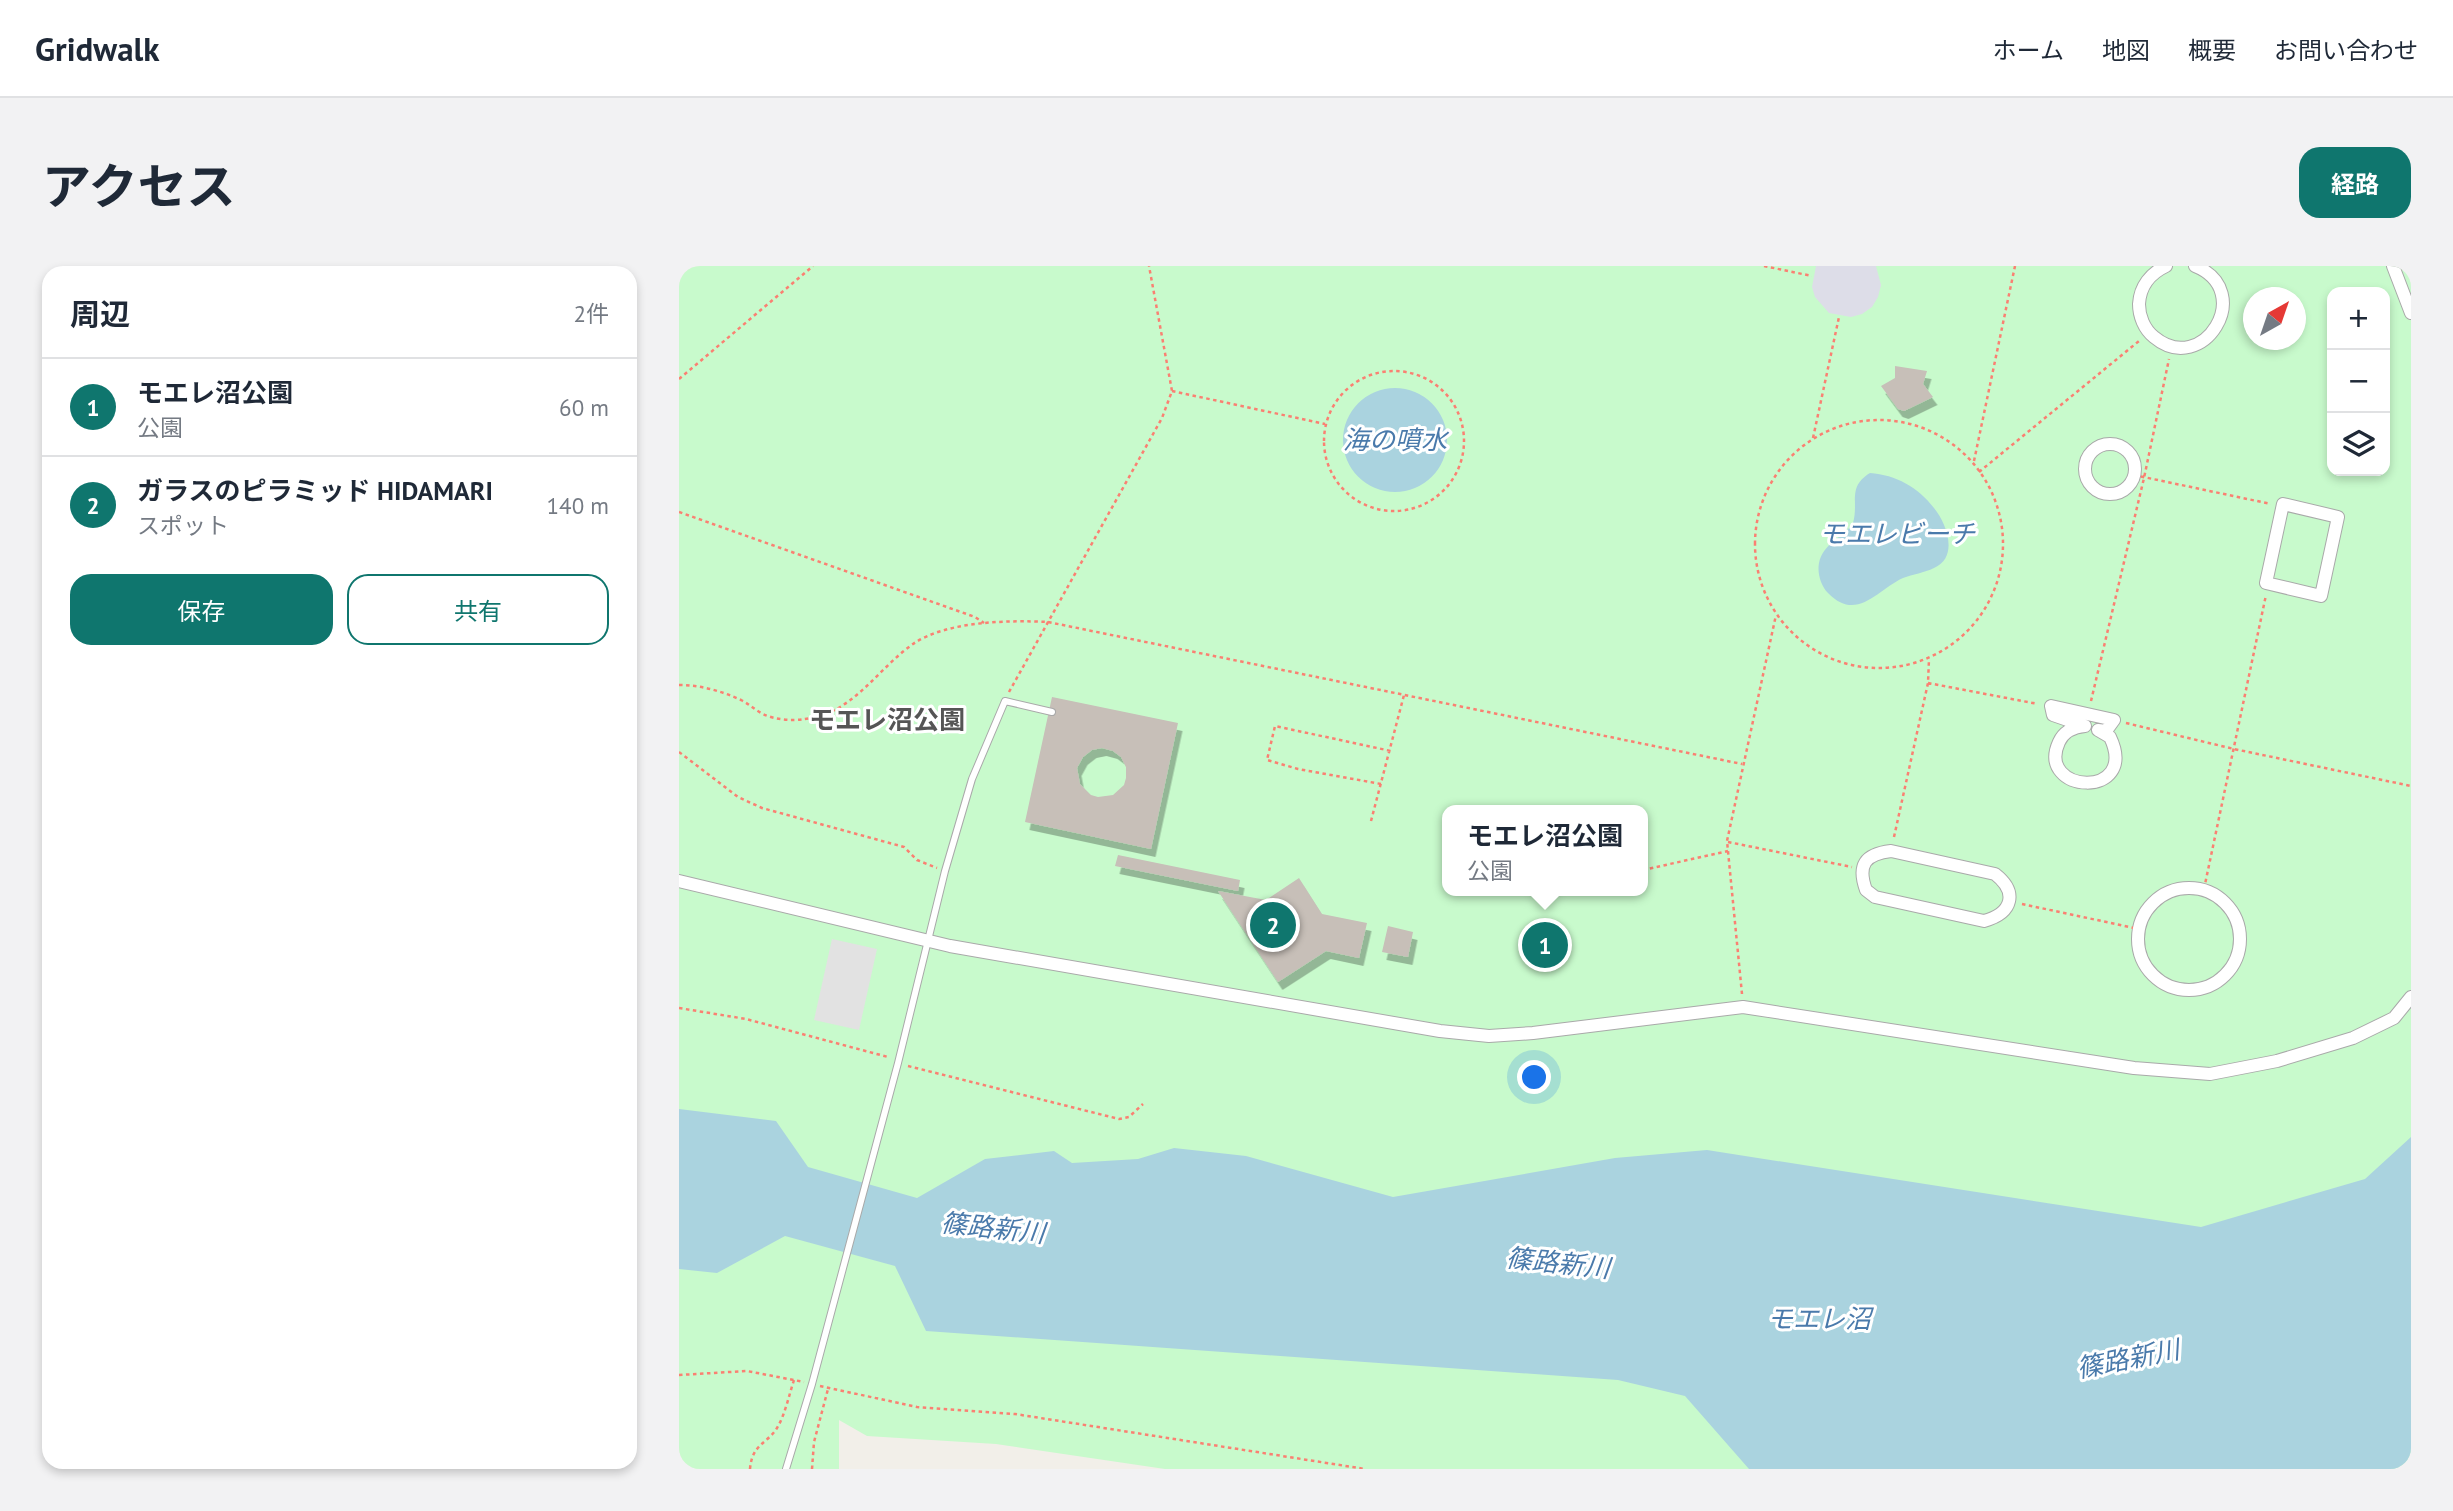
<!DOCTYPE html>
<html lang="ja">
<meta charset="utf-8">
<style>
:root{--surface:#fff;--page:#f2f2f3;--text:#1f2937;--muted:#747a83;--line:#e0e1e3;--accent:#0f766e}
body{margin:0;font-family:"PT Sans","Noto Sans JP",sans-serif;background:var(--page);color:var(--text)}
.controls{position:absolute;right:21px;top:21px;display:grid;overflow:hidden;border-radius:14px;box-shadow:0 4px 10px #0003}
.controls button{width:63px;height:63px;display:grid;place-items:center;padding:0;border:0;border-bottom:2px solid var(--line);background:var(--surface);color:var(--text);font:35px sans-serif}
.compass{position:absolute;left:1564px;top:21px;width:63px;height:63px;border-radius:50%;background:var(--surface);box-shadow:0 4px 10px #0003;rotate:40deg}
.you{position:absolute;left:856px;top:812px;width:24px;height:24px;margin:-18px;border:5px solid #fff;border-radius:50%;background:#1a73e8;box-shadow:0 0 0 10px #1a73e833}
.badge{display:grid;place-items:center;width:46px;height:46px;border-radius:50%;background:var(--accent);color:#fff;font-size:23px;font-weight:700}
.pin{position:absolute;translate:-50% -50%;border:4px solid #fff;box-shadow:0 2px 7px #0006}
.popup{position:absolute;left:763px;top:539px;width:206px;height:91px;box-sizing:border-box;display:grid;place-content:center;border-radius:14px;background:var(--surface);filter:drop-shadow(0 2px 5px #0005);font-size:23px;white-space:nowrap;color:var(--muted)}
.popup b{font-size:26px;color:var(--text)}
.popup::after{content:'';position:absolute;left:50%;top:100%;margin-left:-14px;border:14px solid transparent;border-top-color:var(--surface)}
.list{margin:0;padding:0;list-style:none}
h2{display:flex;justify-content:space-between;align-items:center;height:91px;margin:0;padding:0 28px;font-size:30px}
h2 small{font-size:23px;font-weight:400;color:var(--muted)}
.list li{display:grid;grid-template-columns:46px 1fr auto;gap:21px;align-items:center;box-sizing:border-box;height:98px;padding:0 28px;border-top:2px solid var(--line)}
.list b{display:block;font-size:26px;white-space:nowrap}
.list p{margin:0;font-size:23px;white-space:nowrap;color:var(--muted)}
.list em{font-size:23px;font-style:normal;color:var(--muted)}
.actions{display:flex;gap:14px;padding:21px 28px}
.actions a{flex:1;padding:16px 0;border:2px solid var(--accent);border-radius:21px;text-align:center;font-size:24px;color:var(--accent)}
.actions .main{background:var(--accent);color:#fff}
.icon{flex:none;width:38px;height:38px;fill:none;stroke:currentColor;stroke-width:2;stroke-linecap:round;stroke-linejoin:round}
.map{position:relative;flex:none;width:1732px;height:1203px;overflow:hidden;border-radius:21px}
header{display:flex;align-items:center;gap:42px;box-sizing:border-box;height:98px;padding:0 35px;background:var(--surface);border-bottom:2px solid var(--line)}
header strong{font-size:33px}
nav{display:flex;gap:38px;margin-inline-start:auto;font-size:24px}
.intro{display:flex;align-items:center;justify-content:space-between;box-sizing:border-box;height:168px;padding:0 42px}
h1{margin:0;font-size:49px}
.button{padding:18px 32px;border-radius:21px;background:var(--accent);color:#fff;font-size:24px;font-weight:700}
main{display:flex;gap:42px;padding:0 42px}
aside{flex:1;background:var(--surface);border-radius:21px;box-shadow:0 4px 10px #0003}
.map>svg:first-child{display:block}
.park{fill:#c8facc;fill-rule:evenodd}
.parking{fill:#e2e2e2}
.plaza{fill:#dddde8}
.water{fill:#aad3df}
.building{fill:#c7bfb8;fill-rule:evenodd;filter:url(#shadow)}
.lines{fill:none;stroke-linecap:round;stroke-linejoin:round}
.lane-casing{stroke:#a9a9a9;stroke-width:8}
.street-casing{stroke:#a9a9a9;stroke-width:14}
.path{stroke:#fa8072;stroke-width:2.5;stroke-dasharray:3.5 3.5;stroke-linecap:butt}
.lane{stroke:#fff;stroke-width:6}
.street{stroke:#fff;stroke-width:12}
.labels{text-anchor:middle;stroke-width:6;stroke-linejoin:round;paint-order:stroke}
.water-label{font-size:26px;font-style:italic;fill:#4a7aab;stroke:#fff}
.neighbourhood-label{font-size:26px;font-weight:bold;fill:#555;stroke:#fff}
</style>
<header>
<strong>Gridwalk</strong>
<nav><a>ホーム</a><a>地図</a><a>概要</a><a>お問い合わせ</a></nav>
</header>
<div class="intro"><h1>アクセス</h1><a class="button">経路</a></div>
<main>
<aside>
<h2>周辺<small>2件</small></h2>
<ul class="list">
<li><span class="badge">1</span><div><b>モエレ沼公園</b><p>公園</p></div><em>60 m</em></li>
<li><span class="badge">2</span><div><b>ガラスのピラミッド HIDAMARI</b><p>スポット</p></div><em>140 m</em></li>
</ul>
<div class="actions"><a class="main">保存</a><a>共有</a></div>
</aside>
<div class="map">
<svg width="1732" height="1203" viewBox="0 0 1732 1203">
<defs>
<filter id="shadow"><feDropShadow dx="4.5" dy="8" stdDeviation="0" flood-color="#0004"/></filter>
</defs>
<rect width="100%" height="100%" fill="#f2efe9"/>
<!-- park -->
<path class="park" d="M0 0H1732V1203H486L317 1178 188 1170 160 1154V1203H0ZM1653 26H1706V205H1653ZM1574 32H1616V74H1574ZM768 544H964V625H768Z"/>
<!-- parking -->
<path class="parking" d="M153 673 198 683 180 764 135 754Z"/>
<!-- plaza -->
<path class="plaza" d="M1137 0H1197L1202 19 1199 31 1193 41 1183 48 1172 51 1150 47 1136 31 1133 21Z"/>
<!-- water -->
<path class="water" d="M664 174a52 52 0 1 1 104 0a52 52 0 1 1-104 0Z
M1191 207C1217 209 1239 221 1255 242 1268 258 1280 291 1255 302 1245 307 1234 308 1224 312 1199 323 1178 357 1149 327 1142 320 1138 307 1140 297 1144 277 1164 272 1174 257 1180 236 1168 221 1191 207Z
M0 843 97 855 129 901 238 932 306 893 375 885 393 897 459 893 495 882 567 890 714 931 936 892 1028 884 1522 961 1686 913 1732 871V1197L1717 1203H1070L1006 1130 939 1114 247 1065 216 1000 106 970 38 1007 0 1003Z"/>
<!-- building -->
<path class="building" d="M1216 100 1248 105 1244 118 1254 131 1225 145 1219 143 1202 120 1216 112Z
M373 431 499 457 472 583 346 556ZM423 482 434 485 442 491 447 501V512L445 519 434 529 419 531 412 529 401 518 398 502 404 491 413 484Z
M439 589 561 614 559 625 436 600Z
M620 612 643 648 688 657 680 692 647 685 599 716 539 625 587 634Z
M709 660 734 666 729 691 703 686Z"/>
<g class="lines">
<!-- lane casing -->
<g class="lane-casing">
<path id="lane" d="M107 1203 133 1118 219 797 266 605 293 513 326 435 373 446"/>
</g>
<!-- street casing -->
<g class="street-casing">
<path id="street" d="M1487 0C1472 7 1461 20 1460 38 1460 50 1465 63 1475 71 1524 112 1578 25 1516 0
M1714 0 1732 47
M1406 203a25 25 0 1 1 50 0a25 25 0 1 1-50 0Z
M1604 238 1659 251 1642 330 1587 317Z
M1372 440 1435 454 1427 465 1419 464 1431 471C1461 534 1356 528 1380 476 1385 465 1394 461 1406 460L1374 449Z
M1212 585 1316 608C1339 626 1334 647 1305 655L1196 631 1187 624C1178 599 1186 588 1212 585Z
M0 615 271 680 761 765 810 770 854 767 1064 741 1455 802 1531 808 1598 795 1674 772 1715 752 1732 731
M1459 673a51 51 0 1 1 102 0a51 51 0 1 1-102 0Z"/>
</g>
<!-- path -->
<path class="path" d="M1085 0 1133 10
M645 175a70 70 0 1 1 140 0a70 70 0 1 1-140 0Z
M0 113 134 0
M493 125 646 158
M1076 278a124 124 0 1 1 248 0a124 124 0 1 1-248 0Z
M1134 172 1160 51
M1295 195 1336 0
M1300 206 1460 75
M1455 209 1592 238
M0 246 296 351 305 357
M1249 417 1359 438
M0 419C22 419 42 425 62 434 70 438 76 444 84 448 96 454 114 455 126 453 174 448 198 403 234 378 267 355 330 354 369 356L1063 498
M330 426 483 152 493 125 470 0
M1412 435 1465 212 1490 93
M1447 457 1555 483 1732 520
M0 486 59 531 83 542 225 581 238 594 258 602
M702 518 619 503 588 494 596 460 712 485
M692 555 725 429
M1215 571 1249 417 1250 393
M1049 576 1173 601
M964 604 1049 585
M1525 623 1587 329
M865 626 869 625
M1343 638 1460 663
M1063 728 1048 575 1097 349
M0 742 67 753 209 791
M229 800 440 853 450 851 464 838
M0 1109 68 1105 125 1116
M141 1120 238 1141 336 1148 686 1203
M71 1203C73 1178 88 1178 98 1162 106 1149 110 1129 115 1114
M133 1203 135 1176 149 1123"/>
<!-- lane -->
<use href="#lane" class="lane"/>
<!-- street -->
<use href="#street" class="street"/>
</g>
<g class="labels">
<!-- water labels -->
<g class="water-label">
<text x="716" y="183">海の噴水</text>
<text x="1218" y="277">モエレビーチ</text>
<text transform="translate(314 962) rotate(6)" y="9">篠路新川</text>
<text transform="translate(879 997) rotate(6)" y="9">篠路新川</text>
<text x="1140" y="1062">モエレ沼</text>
<text transform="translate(1449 1093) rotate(-11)" y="9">篠路新川</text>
</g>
<!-- neighbourhood labels -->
<g class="neighbourhood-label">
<text x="208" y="463">モエレ沼公園</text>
</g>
</g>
</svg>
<div class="controls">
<button>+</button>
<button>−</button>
<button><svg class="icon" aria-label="layers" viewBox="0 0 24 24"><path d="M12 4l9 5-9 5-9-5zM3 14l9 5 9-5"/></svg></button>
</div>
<svg class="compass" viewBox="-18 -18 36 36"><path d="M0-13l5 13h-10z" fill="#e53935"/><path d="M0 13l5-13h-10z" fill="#747a83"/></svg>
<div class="you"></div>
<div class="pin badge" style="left:866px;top:679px">1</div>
<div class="popup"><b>モエレ沼公園</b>公園</div>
<div class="pin badge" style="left:594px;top:659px">2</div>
</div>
</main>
